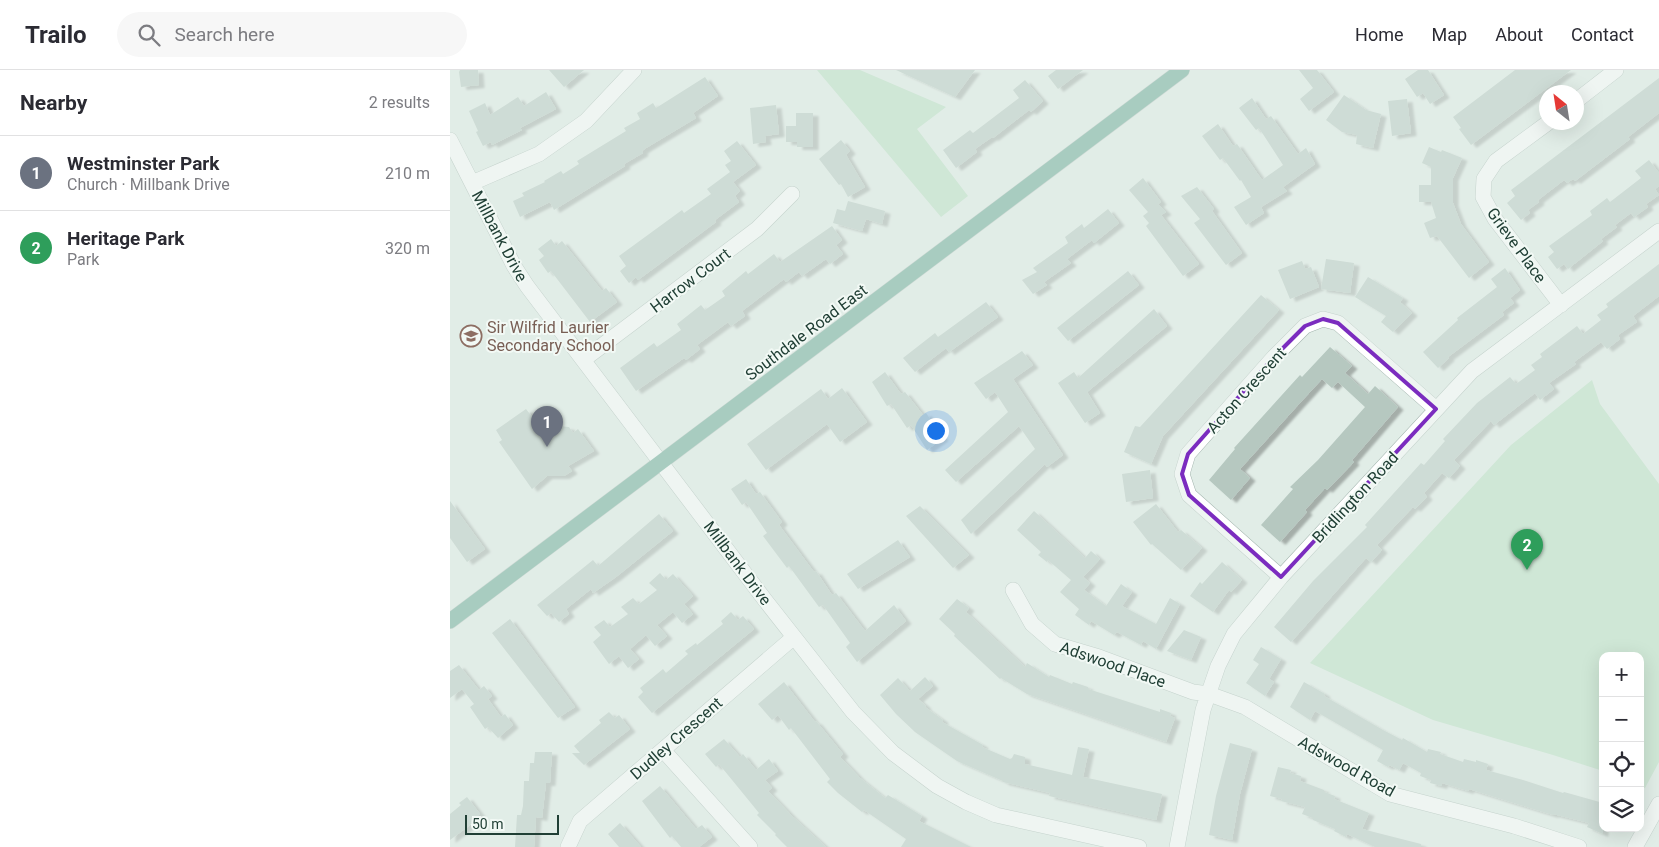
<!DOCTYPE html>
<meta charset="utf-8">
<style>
:root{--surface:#fff;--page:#f7f7f7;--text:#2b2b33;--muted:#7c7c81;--line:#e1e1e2;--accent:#d93025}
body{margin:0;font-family:Roboto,sans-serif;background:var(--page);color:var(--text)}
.controls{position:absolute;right:15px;bottom:15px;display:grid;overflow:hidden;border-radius:10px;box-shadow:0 5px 20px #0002}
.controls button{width:45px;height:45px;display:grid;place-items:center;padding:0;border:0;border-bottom:1px solid var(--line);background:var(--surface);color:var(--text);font:25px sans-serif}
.compass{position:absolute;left:1089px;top:15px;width:45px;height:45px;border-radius:50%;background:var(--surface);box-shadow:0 5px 20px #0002;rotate:330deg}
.scale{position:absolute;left:15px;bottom:12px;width:94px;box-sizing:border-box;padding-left:5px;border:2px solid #203f35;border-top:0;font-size:14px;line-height:18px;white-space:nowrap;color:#203f35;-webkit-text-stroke:4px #f2f9f5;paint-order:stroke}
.you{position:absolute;left:485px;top:360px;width:18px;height:18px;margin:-12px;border:4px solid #fff;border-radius:50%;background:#1a73e8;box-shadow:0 0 0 8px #1a73e833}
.badge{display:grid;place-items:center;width:32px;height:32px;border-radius:50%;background:var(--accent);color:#fff;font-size:16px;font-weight:700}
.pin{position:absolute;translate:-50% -41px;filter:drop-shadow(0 1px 2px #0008)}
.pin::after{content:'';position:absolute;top:26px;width:18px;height:15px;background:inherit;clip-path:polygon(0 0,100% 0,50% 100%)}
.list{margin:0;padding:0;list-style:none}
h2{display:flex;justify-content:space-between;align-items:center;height:65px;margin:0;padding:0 20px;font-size:21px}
h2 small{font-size:16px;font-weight:400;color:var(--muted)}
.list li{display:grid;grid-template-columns:32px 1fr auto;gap:15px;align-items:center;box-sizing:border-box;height:75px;padding:0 20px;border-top:1px solid var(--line)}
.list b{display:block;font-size:19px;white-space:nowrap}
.list p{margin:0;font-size:16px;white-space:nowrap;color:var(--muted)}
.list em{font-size:16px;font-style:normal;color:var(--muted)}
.icon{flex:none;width:28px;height:28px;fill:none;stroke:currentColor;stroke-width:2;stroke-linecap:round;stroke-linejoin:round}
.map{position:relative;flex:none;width:1209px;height:777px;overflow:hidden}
header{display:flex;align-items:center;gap:30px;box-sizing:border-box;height:70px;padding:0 25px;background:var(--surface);border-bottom:1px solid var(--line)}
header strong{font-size:24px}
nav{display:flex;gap:28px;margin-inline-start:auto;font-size:18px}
.search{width:350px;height:45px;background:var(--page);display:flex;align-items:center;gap:12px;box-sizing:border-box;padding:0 18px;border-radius:28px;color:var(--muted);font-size:19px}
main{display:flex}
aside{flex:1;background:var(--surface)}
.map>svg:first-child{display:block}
.green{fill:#b8dfc1}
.building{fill:#b6c8c0;filter:url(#shadow)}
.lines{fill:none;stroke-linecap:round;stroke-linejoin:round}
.minor-casing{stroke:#a3b5ae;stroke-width:16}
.major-casing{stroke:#c1c9c6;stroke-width:16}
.minor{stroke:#fff;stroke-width:15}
.major{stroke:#63a591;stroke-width:15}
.marked{fill:none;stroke:#7b2cbf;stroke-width:4;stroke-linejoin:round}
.labels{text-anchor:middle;stroke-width:4;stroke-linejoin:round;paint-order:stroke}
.street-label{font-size:16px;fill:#203f35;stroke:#f2f9f5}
.education-label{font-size:16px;fill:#785e54;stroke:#f2f9f5;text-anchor:start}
</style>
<header>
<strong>Trailo</strong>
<div class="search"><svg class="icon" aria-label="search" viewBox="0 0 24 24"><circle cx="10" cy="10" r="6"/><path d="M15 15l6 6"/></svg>Search here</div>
<nav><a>Home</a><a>Map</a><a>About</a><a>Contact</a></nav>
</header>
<main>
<aside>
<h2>Nearby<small>2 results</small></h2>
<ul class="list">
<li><span class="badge" style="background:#6b7280">1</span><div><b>Westminster Park</b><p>Church · Millbank Drive</p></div><em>210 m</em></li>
<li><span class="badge" style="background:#2e9e5b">2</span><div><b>Heritage Park</b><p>Park</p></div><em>320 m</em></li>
</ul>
</aside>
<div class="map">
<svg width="1209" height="777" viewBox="0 0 1209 777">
<defs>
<filter id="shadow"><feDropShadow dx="5.5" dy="3" stdDeviation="1" flood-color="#0004"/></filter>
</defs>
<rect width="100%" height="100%" fill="#e1ede7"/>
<!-- green -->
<path class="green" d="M367 0H410L496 37 467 59 518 126 491 147Z
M1142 310 1150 334 1209 414V692L1195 718 1190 716V586H1153V701L1103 685 983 650 860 593 1061 375Z"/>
<!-- building -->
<path class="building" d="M10 0H28L29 15 11 17 9 2Z
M99 0H134L114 17Z
M446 0H525L505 27Z
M606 0H633L608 19 598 6Z
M849 0H867L884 22 859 41 850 29 863 18Z
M968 0H978L994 25 980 34 973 23 967 27 955 9Z
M1065 0H1121L1021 75 1009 59 1011 58 1003 47Z
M255 7 268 26 243 43 246 48 196 78 192 81 193 83 174 94 175 96 104 140 100 132 70 147 63 131 74 126 72 123 95 112 94 111 111 101 113 104 129 94 127 91 176 61 174 58 190 49 187 43 203 33 206 38Z
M1209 8V43L1178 67 1180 69 1125 111 1123 109 1117 113 1114 110 1088 130 1089 132 1078 140 1080 143 1071 150 1057 133 1065 126 1061 120Z
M575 10 593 31 581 42 579 40 543 68 542 67 525 79 527 82 506 98 493 80 520 60 523 63 569 28 563 20Z
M96 22 106 39 70 58 72 60 42 75 41 72 33 76 26 62 28 61 19 41 35 33 40 45 68 27 74 36Z
M894 25 916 40 931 44 923 78 906 74 907 65 892 62 876 50Z
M802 28 816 49 821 46 848 84 856 78 865 94 833 117 837 121 811 137 814 143 796 155 784 137 801 127 791 110 790 111 773 88 770 90 752 66 768 54 783 76 787 74 812 110 833 95 809 58 806 60 789 38Z
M957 29 961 63 942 66 938 31Z
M326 35 329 64 315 66 316 72 303 74 300 38Z
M346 43H363V77H347V72H336V56H346Z
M391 70 400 81 396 85 415 117 398 127 391 114 389 115 369 89Z
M287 71 306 95 283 112 290 121 285 126 289 132 265 150 266 152 188 210 186 207 179 213 170 201 176 196 169 186 232 140 234 143 261 124 257 119 280 102 275 95 281 91 274 81Z
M979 77 991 82 992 80 1012 88 1003 108V133L1011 154 1039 192 1019 208 987 166 980 168 974 153 986 148 981 132H969V115H981V97L972 93Z
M1199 90 1209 103V116L1205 119 1209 125 1196 134 1198 137 1184 147 1181 143 1165 155 1167 157 1151 169 1153 171 1118 199 1114 194 1107 199 1098 187 1104 182 1099 176 1142 145 1140 141 1157 128 1160 132 1191 108 1185 101Z
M693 108 711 132 708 134 716 142 711 145 749 194 733 206 696 156 699 153 693 146 698 142 679 120Z
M747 117 764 139 762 141 792 183 776 195 744 153 750 149 731 126Z
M398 131 435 141 432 154 416 149 412 161 383 153 387 139 395 141Z
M658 139 669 153 644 173 642 170 617 189 621 193 594 212 597 215 583 224 572 210 587 202 583 198 618 173 615 167 632 154 634 158Z
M382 156 392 170 386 175 393 184 380 194 376 189 352 206 349 202 336 212 334 209 292 241 295 246 281 256 278 252 247 275 250 279 236 290 234 288 186 321 170 298 204 273 207 277 231 260 227 254 251 235 255 240 275 226 272 221 296 201 298 204 324 184 330 192Z
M101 169 106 176 112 171 152 221 156 218 167 232 140 252 101 201 98 203 89 190 94 186 88 179Z
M876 189 904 193 900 223 871 219Z
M852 191 855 199 861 197 869 217 840 229 828 200Z
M1209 194V226L1183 246 1187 252 1168 265 1170 269 1157 279 1151 272 1124 292 1126 294 1099 313 1104 319 1090 330 1085 323 1044 355 1041 351 1004 390 1010 396 999 408 992 403 974 423 977 427 965 439 963 437 927 475 932 480 921 492 916 488 841 572 824 557 863 511 917 457 915 455 971 393 974 395 995 371 993 369 1027 333 1060 307 1066 314 1085 300 1081 295 1092 287 1090 284 1127 256 1133 264 1151 250 1147 245 1158 237 1156 234Z
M1055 198 1070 220 1060 228 1064 233 1052 242 1054 245 998 287 999 288 988 298 973 282 1008 250 1007 248 1047 217 1041 209Z
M678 201 689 215 618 271 607 258Z
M918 207 953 228 950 232 962 243 943 262 931 252 936 246 905 227Z
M811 225 829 240 713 366 701 394 674 382 685 356 690 357Z
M536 232 548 247 499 282 496 278 465 302 453 288 485 263 488 267Z
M704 239 717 256 637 322 650 343 635 353 608 313 624 302 628 308Z
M880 277 902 296 895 303 918 324 925 316 948 337 902 390 904 392 877 420 875 418 855 440 857 442 830 472 811 455 843 419 840 417 868 390 915 337 888 312 882 318 872 309 848 335 790 399 800 408 781 430 759 410 785 379 784 378 850 305 852 307Z
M572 281 583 295 563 309 613 385 597 397 595 394 521 464 511 450 585 379 569 356 506 412 495 400 558 342 545 322 536 329 524 313Z
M435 302 451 324 455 322 473 345 476 343 493 368 477 380 461 355 457 358 441 334 437 336 422 312Z
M392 318 417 352 390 372 377 354 316 400 297 374 371 319 378 329Z
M76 339 90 357 96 353 102 360 108 356 119 357 123 363 128 359 144 381 118 396 122 401 114 406H97L82 419 49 372 52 370 46 360Z
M700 400 703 428 676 432 672 404Z
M296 409 306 424 310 422 332 452 329 455 364 502 366 501 382 525 386 523 415 561 444 535 456 551 407 592 396 577 400 573 373 535 369 537 339 496 337 498 313 466 317 463 296 432 292 435 281 419Z
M0 431 35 479 17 492 0 468Z
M706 434 728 462 731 460 752 478 731 500 702 474 701 475 683 452Z
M470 436 519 485 503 498 456 446Z
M584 441 635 488 641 481 650 489 633 507 640 513 634 520 656 536 671 514 682 522 672 536 706 554 720 528 730 534 706 579 693 571 691 575 667 562 664 565 641 551 639 555 625 545 629 539 610 522 621 510 598 490 597 492 588 485 591 482 567 460Z
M209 444 223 461 166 507 143 523 141 519 116 539 119 544 109 552 101 543 97 546 87 535 143 490 148 496Z
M448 470 460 487 408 519 397 504Z
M772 492 792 510 781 522 779 520 763 542 740 526 750 512 752 514Z
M210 503 216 510 223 504 243 526 234 534 243 544 232 553 223 542 207 555 217 566 205 576 196 565 180 579 189 589 178 598 169 586 159 594 143 572 151 565 144 557 154 550 160 557 178 544 171 537 183 528 189 534 207 520 199 513Z
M507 529 519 538 516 542 575 597 577 593 599 607 600 605 622 614 623 612 638 617V619L688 635 710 642V639L721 643 720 646 725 648 716 672 577 624 551 608 550 609 504 566 505 564 489 549Z
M281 542 288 550 293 546 304 559 202 643 188 627 193 622 190 618 213 599 216 603 238 584 235 581 246 573 247 575 273 554 271 551Z
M60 549 125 637 108 648 42 563Z
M734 560 751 567 741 590 717 581Z
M811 577 831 589 819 609 824 612 815 626 796 613 809 594 803 590Z
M9 595 29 620 34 616 42 626 38 629 51 647 55 644 63 655 48 668 38 657 35 659 20 637 24 634 12 619 0 628V601Z
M475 607 483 616 468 629 476 636 475 637 493 650 492 652 533 675 532 677 560 689 562 688 564 684 575 687V694L622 705 628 677 639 679 633 707 712 724 706 750 599 726 600 723 553 712V711L507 691 465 662 446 644 430 625 448 608 460 621Z
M334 612 365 652 366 651 393 684 390 687 410 708 435 728 438 725 472 746 469 751 521 777H451L456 769 414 740 412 742 388 723 377 712 380 709 341 658 339 660 328 645 322 650 308 634Z
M854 612 875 624 874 626 933 660 952 670 953 668 977 682 978 679 991 682 990 684 1013 692 1014 689 1026 692V690L1038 694 1036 700 1073 710 1113 723 1114 722 1153 733V764L1137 757 1139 753 1103 744V745L1019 719 1018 721 992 713V716L980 713 981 710 970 706 971 703 953 693 949 700 939 695 938 697 927 691 933 680 865 641 860 650 840 637Z
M159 642 165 648 169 645 180 659 134 695 122 683H130L124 676 151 653 149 650Z
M274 669 290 687 293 684 306 700 319 689 328 701 315 710 322 718 318 721 342 746 376 777H337L325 765 326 764 307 745 309 743 269 694 266 697 255 684Z
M780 673 802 679 790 724 782 770 759 765 766 726Z
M85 682H102L100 713H96L92 748 86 747 84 777H65L67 745H71L73 736 74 711H79L80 693H84Z
M828 697 841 700 840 703 851 706 850 711 874 720V722L885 726 884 729 919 743 912 759 971 774V777H925L897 764 896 767 884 761 885 759 863 750V748L852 744 855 737 831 731 832 729 820 726Z
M210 716 246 759 252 755 262 767 249 777H231L222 766 220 768 192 731Z
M17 727 30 744 22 750 24 752 0 770V744L11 735 9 733Z
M170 753 191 777H169L158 764Z"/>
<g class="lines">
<!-- minor casing -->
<g class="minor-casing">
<path id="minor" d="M1126 31 1166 0
M1099 52 1046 91 1034 109 1033 127 1045 149 1111 235
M0 70 64 196 77 216 315 530 403 642 443 683 487 716 516 732 546 745 689 777
M22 113 89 84 136 51 184 0
M133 290 307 159 342 124
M831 507 739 425 732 404 738 384 824 287 855 256 873 249 888 253 986 339
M563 520 582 554 605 574 649 587 743 622 759 624 795 637 940 724 1064 756 1129 777
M213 680 300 777
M118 777 130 751 344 567
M727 777 753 640 768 596 784 564 831 507 1022 301 1209 161
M1185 777 1209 734"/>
</g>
<!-- major casing -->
<g class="major-casing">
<path id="major" d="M0 551 732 0"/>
</g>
<!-- minor -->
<use href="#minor" class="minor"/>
<!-- major -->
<use href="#major" class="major"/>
</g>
<!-- marked area -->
<path d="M0 0H1209V777H0ZM873 249 888 253 986 339 831 507 739 425 732 404 738 384 824 287 855 256Z" fill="#e1ede7" fill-opacity=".55" fill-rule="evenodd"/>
<path class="marked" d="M873 249 888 253 986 339 831 507 739 425 732 404 738 384 824 287 855 256Z"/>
<!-- icons -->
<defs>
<g id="school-ring" transform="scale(1.125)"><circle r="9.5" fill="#f2f9f5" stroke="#8d6e63" stroke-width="1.5"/><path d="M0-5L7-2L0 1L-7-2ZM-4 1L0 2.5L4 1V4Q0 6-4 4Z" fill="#8d6e63"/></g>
</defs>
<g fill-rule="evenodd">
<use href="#school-ring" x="21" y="266"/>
</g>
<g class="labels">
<!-- street labels -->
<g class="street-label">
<text transform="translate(50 166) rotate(62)" y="6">Millbank Drive</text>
<text transform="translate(1067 175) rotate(54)" y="6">Grieve Place</text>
<text transform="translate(240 210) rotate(-37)" y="6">Harrow Court</text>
<text transform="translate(356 262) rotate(-37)" y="6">Southdale Road East</text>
<text transform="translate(796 320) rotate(-48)" y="6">Acton Crescent</text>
<text transform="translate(905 427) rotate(-47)" y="6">Bridlington Road</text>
<text transform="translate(288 493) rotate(53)" y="6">Millbank Drive</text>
<text transform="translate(663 594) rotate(19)" y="6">Adswood Place</text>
<text transform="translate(226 668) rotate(-41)" y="6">Dudley Crescent</text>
<text transform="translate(897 696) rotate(29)" y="6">Adswood Road</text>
</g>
<!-- education labels -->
<g class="education-label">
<text x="37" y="263">Sir Wilfrid Laurier<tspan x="37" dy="18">Secondary School</tspan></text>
</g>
</g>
</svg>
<div class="controls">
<button>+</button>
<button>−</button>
<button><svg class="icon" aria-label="locate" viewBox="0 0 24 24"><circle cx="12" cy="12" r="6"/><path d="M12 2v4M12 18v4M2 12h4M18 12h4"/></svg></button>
<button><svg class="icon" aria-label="layers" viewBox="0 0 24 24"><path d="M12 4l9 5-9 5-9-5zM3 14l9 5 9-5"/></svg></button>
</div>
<svg class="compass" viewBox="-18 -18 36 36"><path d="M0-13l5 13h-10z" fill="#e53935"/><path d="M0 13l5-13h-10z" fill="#7c7c81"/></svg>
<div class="scale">50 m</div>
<div class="you"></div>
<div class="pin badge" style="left:97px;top:377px;background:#6b7280">1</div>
<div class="pin badge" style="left:1077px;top:500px;background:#2e9e5b">2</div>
</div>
</main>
